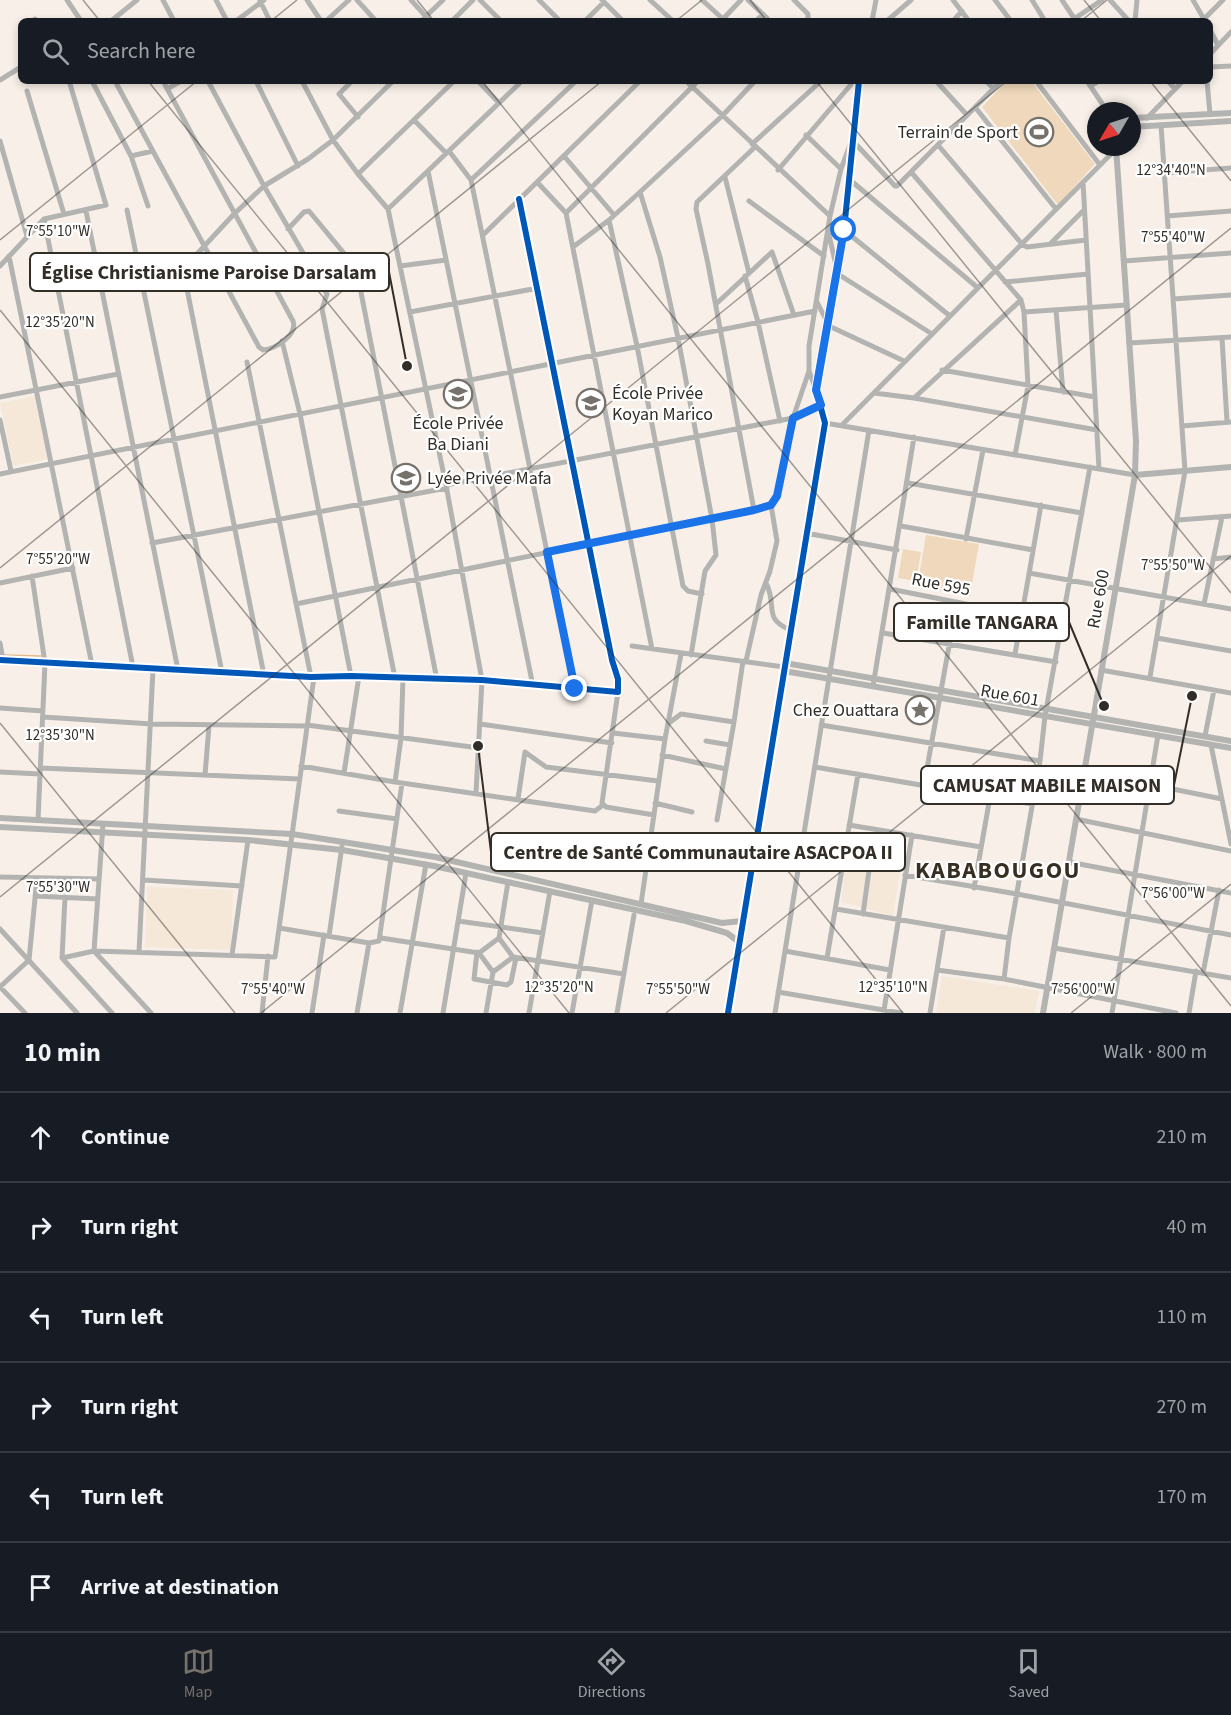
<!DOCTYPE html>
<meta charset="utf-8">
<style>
:root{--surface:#171b24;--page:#242831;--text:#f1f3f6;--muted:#9ea1a6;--line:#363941;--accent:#77716b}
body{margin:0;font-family:"Source Sans 3",sans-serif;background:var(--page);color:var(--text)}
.compass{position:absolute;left:1087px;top:102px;width:54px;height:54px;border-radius:50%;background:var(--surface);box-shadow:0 3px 9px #0003;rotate:231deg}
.stop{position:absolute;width:18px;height:18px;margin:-14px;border:4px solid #1a73e8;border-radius:50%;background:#fff}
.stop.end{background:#1a73e8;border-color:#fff;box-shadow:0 2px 6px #0008}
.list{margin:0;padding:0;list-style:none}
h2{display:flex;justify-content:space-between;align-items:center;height:78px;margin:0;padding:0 24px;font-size:26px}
h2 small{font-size:20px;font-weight:400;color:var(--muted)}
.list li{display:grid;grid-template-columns:39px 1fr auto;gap:18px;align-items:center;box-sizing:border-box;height:90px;padding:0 24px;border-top:2px solid var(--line)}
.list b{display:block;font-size:22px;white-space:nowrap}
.list em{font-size:20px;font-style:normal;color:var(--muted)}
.icon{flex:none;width:33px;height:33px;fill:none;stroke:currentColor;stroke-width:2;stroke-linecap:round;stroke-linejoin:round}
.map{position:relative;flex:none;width:1231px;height:1013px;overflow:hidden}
.search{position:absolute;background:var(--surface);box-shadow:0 3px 9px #0003;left:18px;right:18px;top:18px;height:66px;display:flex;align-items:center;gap:15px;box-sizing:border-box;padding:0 21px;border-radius:9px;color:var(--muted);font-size:22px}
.sheet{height:618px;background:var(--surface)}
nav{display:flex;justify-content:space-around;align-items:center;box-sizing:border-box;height:84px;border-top:2px solid var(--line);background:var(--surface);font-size:16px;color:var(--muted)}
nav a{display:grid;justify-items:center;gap:3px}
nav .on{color:var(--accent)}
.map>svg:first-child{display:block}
.built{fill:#f5e8d8}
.green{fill:#efd8bb}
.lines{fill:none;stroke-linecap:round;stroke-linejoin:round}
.stream{stroke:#e1ba89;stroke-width:1.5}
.minor{stroke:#b3b4b2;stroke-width:5}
.tertiary{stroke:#b3b4b2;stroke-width:6}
.cycleway-casing{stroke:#fff;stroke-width:10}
.cycleway{stroke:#0057b8;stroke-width:6}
.route{stroke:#1a73e8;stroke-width:8}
.ticks{fill:none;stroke:#322d27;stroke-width:1.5;stroke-opacity:0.45}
.labels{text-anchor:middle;stroke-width:4.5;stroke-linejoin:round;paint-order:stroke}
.poi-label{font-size:18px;fill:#322d27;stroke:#fff;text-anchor:end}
.street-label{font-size:18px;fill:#322d27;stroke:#fff}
.district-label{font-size:24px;font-weight:bold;letter-spacing:1.5px;fill:#382f23;stroke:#fff}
.ticks-label{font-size:15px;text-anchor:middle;fill:#322d27;stroke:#fff;stroke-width:4.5;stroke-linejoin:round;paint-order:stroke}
.leader{fill:none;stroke:#322d27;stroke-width:2}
.callout-dot{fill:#322d27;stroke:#fff;stroke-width:2}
.callout{fill:#fff;stroke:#322d27;stroke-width:2}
.callout-label{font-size:20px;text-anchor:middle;font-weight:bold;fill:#322d27}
</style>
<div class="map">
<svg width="1231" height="1013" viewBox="0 0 1231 1013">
<rect width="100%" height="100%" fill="#f8f0e8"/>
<!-- built -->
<path class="built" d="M35 396 48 459 13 466 0 403Z
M850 830 905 842 893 916 841 902Z
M147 887 233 890 231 950 145 947Z
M942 976 1039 991 1035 1013H936Z"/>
<!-- green -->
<path class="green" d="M1007 81H1031L1095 164 1058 205 982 107Z
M926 535 979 544 970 596 917 587Z
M903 549 921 552 916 581 898 578Z"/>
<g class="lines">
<!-- stream -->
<path class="stream" d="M4 655 41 656"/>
<!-- minor -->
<path class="minor" d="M67 0 81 21
M163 0 174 21
M216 0 227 21
M307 0 321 21
M357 0 376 21
M411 0 430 21
M480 0 501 21
M539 0 560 21
M602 0 623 21
M650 0 673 21
M702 0 723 19
M748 0 770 21
M794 0 808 14V21
M953 0 969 21
M995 0 1011 21
M1032 0 1045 21
M1062 0 1076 21
M1110 0 1129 21
M1193 0 1205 21
M260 1 270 21
M35 19 36 21
M1074 19 1102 0
M111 21 137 0
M236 21 264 0
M326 21 349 0
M421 21 443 0
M452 21 473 0
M585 21 604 2
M721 21 741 0
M756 21 763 14
M872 21 876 0
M887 21 911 0
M953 21 962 11
M1135 21 1137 0
M1202 21 1223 0
M1210 30 1218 45
M1210 54 1231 32
M1210 67 1231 66
M0 80 21 67
M92 81 131 156 148 206
M115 81 259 347 263 350C275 349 298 335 293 321L163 81
M208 81 264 186 327 294 322 309 395 678
M256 81 298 166
M302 81 333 140 358 174 388 209 446 485 482 680 476 793
M352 81 339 94 358 117
M478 81 499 103
M686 81 830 216
M936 81 967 115
M986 81 993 88
M1036 81 1100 165
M1087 81 1107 111
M1168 81 1175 89
M1207 81 1210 114
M1090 86 1099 81
M167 89 181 81
M27 91 64 214
M975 107 1056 209
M1147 118 1183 81
M414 120 446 153
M806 135 841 169
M0 141 27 236
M752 144 821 81
M938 145 1022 244 1027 247 1086 240
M449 151 471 180 575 689
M131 156 153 151
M564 156 614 215
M778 170 854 81
M428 171 533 686
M911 172 1021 300 1024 312 1028 386 1015 455
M1164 173 1231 168
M358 174 454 81
M725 177 749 273
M849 179 978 288
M471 180 576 81
M537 182 566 213 652 649
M1083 182 1099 469
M749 201 824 256
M388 209 522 81
M127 210 222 672
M86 211 178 670
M566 213 698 81
M1167 216 1231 211
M44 219 133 667
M609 220 637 346 683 586 688 591 702 594
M288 229 304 212 309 211 352 263 357 272 437 680
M844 230 950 316
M483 235 640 81
M829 235 838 274 932 334
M1051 243 1084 210
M573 247 609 220 640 192
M9 256 92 665
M1124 261 1231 253
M0 266 44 219 106 205 70 84
M400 266 446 260
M745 276 758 322 780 421
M1005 282 1088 274
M1173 299 1231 295
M817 302 829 326 904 361
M716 304 772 252 794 315
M1056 310 1063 392
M410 312 538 288
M1024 312 1127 305
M1222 338 1227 422
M282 341 300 414 351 676
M1129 343 1231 337
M247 362 311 677
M942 370 1095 397
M816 390 809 371V346L830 216 841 169 852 140 895 186H897L1001 81
M874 393 914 398 1097 430
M0 397 118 374
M914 398 1021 300
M0 420 11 471
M825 423 1135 475
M842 425 1116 149
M1182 426 1231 422
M0 474 815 311
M908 483 1082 513
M446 485 793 418 821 405
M754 510 708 264 696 209 697 202 755 147
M1178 520 1231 516
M901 526 1033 550
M806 533 897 550
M966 539 983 450
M152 543 447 488
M1213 559 1231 557
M1029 573 1231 609
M32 576 45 663 38 820
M0 583 73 568
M766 583C778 606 762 618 790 630
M890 589 1022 615
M296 604 754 510 771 505 777 496 793 418 809 371
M1204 604 1222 517
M883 633 1056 662
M1157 638 1231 651
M0 643 3 660
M632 646 784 667
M1015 654 1041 505
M691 655 705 571 716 555 712 519 678 338 660 257 640 192 722 116 755 81
M0 660 311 677 351 676 482 680 618 692V679L612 660 519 199
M746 661 761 595 770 571 777 541 771 505
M785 663 825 423 816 390 844 230 859 81
M1101 670 1231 693
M264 675 183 269 234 214 264 186 308 159 333 140 393 81
M1150 677 1185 471 1161 125
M873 686 914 437
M618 692 602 803 606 807 654 815
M0 708 43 711
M43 717 152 724 307 726
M669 723 681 714 734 722 743 661
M480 724 612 743
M307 725 479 748
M821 725 1040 761
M613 733 665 739
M1205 736 1214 690
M706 741 730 745
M1211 745 1231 844
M662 755 726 769
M301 766 395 782 595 811 603 805
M815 767 1032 804
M40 768 299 779
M1084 771 1222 799
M0 772 40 774
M344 773 359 676
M205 775 209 726
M395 782 401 738 403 678
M924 785 957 602
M518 799 525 752 546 767 658 781
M655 803 692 812
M339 811 397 819
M1076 819 1231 851
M717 820 734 722
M103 824 94 951 151 1013
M849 825 981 847
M753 852 842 866
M844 856 906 868
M1069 862 1231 893
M905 875 1017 894 1231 935
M0 877 99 879
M144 880 242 886
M974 888 990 797
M35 896 98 899
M65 897 62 958 112 1013
M641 904 665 739 681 654
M836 909 1009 938
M863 914 871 856
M458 921 543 933
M279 928 369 943 379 941 402 783
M0 929 77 1013
M329 936 342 846
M381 938 479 953 499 938 513 957 493 972 479 953
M499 938 508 882
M1054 948 1231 978
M785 951 890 970
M139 952 153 669
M477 952 474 979 507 985 511 982 516 958
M232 955 248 840
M513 957 624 974
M62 958 94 951 275 957 314 677
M827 958 858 774
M937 970 1004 979 1176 1013
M1203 973 1219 890
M1004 979 1009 938 1040 761 1045 716 1090 467
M0 987 29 960 37 878
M0 987 25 1013
M778 992 901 1013
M884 1010 912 835
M262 1013 268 956
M312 1013 324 935
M357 1013 369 943
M400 1013 426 864
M443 1013 466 873
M486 1013 493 972
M529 1013 550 891
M572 1013 592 900
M617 1013 634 915
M775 1013 869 430
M930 1013 944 927
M1112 1013 1158 735
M1189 1013 1196 971"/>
<!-- tertiary -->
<path class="tertiary" d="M1132 118 1231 113
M1132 127 1231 121
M1135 475 1231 467
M784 671 1231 748
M0 818 292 834 343 842 435 857 722 923 742 921
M0 827 248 840 342 850 434 866 686 921 727 933 739 942
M728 1013 785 663 1231 741
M1043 1013 1135 475 1136 441 1116 147"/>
<!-- cycleway casing -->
<g class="cycleway-casing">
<path id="cycleway" d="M0 660 311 677 351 676 482 680 618 692V679L612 660 519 199
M728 1013 825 423 816 390 844 230 859 81"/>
</g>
<!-- cycleway -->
<use href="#cycleway" class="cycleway"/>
</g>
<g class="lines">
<!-- route -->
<path class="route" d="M575 689 547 552 754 510 771 505 777 496 793 418 821 405 816 390 844 230"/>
</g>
<!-- ticks -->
<path class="ticks" d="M83 0 100 21M417 0 434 21M750 0 767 21M1084 0 1101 21M271 21 297 0M676 21 702 0M1081 21 1107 0M148 81 903 1013M482 81 1231 1006M816 81 1231 593M1150 81 1231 181M0 240 197 81M0 310 569 1013M0 568 602 81M0 723 235 1013M0 897 1007 81M261 1013 1231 228M666 1013 1231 556M1071 1013 1231 884"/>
<!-- icons -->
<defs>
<g id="stadium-ring" transform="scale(1.5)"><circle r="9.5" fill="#fff" stroke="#77716b" stroke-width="1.5"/><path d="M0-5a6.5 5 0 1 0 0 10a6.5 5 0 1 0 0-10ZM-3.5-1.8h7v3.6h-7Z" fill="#77716b"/></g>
<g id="school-ring" transform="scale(1.5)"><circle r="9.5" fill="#fff" stroke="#77716b" stroke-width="1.5"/><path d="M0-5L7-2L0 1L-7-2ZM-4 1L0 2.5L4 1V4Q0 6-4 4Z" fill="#77716b"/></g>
<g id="sight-ring" transform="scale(1.5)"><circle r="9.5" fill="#fff" stroke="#77716b" stroke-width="1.5"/><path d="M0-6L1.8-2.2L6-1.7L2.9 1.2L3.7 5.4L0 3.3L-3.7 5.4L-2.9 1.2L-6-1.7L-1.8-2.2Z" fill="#77716b"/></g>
</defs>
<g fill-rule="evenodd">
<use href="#stadium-ring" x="1039" y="132"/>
<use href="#school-ring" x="458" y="394"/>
<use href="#school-ring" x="591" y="403"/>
<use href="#school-ring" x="406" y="478"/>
<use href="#sight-ring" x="920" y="710"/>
</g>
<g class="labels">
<!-- poi labels -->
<g class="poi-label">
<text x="1018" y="138">Terrain de Sport</text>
<text x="612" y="399" text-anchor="start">École Privée<tspan x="612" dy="21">Koyan Marico</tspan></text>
<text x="458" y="429" text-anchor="middle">École Privée<tspan x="458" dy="21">Ba Diani</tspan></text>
<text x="427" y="484" text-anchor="start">Lyée Privée Mafa</text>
<text x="899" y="716">Chez Ouattara</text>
</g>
<!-- street labels -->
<g class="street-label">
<text transform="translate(941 584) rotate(11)" y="6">Rue 595</text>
<text transform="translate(1098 599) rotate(-80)" y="6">Rue 600</text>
<text transform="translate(1010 695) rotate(10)" y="6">Rue 601</text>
</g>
<!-- district labels -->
<g class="district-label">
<text x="998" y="878">KABABOUGOU</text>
</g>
</g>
<g class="ticks-label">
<text x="1171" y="175">12°34'40"N</text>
<text x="58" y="236">7°55'10"W</text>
<text x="1173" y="242">7°55'40"W</text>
<text x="60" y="327">12°35'20"N</text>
<text x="58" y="564">7°55'20"W</text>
<text x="1173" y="570">7°55'50"W</text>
<text x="60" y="740">12°35'30"N</text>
<text x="58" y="892">7°55'30"W</text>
<text x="1173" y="898">7°56'00"W</text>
<text x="559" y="992">12°35'20"N</text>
<text x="893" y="992">12°35'10"N</text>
<text x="273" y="994">7°55'40"W</text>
<text x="678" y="994">7°55'50"W</text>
<text x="1083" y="994">7°56'00"W</text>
</g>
<!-- callouts -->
<path class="leader" d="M407 366L389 272M1104 706L1069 622M1192 696L1174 785M478 746L491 852"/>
<g class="callout-dot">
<circle cx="407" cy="366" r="6"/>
<circle cx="1104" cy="706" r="6"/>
<circle cx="1192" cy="696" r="6"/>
<circle cx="478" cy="746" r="6"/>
</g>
<g class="callout">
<rect x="30" y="253" width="359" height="38" rx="6"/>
<rect x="894" y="603" width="175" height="38" rx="6"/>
<rect x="921" y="766" width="253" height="38" rx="6"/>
<rect x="491" y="833" width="414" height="38" rx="6"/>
</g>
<g class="callout-label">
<text x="209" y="279">Église Christianisme Paroise Darsalam</text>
<text x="982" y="629">Famille TANGARA</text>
<text x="1047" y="792">CAMUSAT MABILE MAISON</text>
<text x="698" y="859">Centre de Santé Communautaire ASACPOA II</text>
</g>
</svg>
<svg class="compass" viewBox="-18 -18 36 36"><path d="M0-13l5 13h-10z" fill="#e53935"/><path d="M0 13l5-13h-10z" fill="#9ea1a6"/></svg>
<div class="stop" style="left:844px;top:230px"></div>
<div class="stop end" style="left:575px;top:689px"></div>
<div class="search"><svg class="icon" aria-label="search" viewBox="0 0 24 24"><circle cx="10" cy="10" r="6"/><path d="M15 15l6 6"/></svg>Search here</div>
</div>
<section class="sheet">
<h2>10 min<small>Walk · 800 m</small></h2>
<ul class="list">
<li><svg class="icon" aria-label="ahead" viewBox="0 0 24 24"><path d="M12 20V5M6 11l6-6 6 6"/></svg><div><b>Continue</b></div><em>210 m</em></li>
<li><svg class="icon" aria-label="right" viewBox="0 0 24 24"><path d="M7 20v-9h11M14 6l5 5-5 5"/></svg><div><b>Turn right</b></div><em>40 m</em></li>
<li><svg class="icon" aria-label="left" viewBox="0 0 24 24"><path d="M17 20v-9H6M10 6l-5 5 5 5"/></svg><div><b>Turn left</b></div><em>110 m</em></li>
<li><svg class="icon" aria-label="right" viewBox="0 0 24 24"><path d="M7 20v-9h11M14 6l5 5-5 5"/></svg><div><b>Turn right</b></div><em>270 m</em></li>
<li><svg class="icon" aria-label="left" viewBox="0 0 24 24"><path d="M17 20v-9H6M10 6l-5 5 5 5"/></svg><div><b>Turn left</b></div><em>170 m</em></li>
<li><svg class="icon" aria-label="arrive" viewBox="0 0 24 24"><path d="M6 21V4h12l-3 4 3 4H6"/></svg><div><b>Arrive at destination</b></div></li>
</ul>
</section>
<nav>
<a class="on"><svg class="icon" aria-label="map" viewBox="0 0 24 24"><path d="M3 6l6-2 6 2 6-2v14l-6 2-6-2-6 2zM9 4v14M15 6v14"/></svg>Map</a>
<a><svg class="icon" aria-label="directions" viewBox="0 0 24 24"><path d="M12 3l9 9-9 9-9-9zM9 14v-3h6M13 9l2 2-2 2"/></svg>Directions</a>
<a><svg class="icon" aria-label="saved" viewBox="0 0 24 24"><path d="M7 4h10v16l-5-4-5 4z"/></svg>Saved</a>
</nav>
